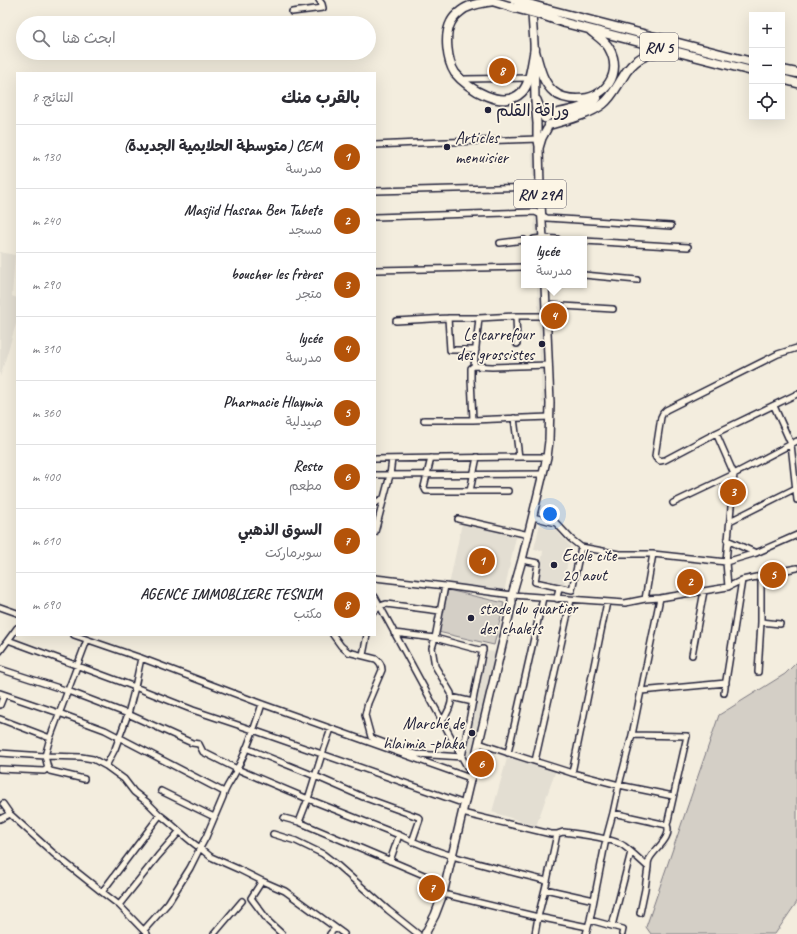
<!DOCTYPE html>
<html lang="ar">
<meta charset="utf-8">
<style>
:root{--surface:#fff;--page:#f7f7f7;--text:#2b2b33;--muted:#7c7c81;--line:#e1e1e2;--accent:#b45309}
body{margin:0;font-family:Caveat,"Playpen Sans Arabic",sans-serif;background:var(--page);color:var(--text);direction:rtl}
.controls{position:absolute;right:12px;top:12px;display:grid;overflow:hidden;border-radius:0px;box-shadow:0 4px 16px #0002}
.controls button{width:36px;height:36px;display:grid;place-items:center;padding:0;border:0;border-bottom:1px solid var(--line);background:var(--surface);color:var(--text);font:20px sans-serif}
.you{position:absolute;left:550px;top:514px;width:14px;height:14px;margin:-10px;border:3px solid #fff;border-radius:50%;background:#1a73e8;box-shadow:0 0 0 6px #1a73e833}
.badge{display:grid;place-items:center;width:26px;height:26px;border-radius:50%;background:var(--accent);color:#fff;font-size:13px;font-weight:700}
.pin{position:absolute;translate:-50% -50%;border:2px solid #fff;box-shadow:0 1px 4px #0006}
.popup{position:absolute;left:521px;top:236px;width:66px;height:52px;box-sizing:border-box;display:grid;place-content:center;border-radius:0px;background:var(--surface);filter:drop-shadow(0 1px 3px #0005);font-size:13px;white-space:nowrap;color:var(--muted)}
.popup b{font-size:15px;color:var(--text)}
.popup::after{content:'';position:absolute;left:50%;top:100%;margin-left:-8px;border:8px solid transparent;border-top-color:var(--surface)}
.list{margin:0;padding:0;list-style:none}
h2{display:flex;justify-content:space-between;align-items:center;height:52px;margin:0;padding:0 16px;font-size:17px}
h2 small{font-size:13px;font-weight:400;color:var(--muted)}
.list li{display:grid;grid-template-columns:26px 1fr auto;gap:12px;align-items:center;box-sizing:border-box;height:64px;padding:0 16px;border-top:1px solid var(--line)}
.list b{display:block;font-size:15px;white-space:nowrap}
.list p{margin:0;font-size:13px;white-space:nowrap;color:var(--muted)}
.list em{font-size:13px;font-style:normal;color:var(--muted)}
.icon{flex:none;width:22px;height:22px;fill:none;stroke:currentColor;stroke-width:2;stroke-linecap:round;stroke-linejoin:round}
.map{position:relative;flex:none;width:797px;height:934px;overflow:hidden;direction:ltr}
.search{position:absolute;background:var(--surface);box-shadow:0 4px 16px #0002;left:16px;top:16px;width:360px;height:44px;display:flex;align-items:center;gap:10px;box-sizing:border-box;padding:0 14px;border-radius:22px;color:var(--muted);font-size:15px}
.panel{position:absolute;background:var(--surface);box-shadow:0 4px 16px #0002;left:16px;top:72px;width:360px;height:564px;border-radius:0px;direction:rtl}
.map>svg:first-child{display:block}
.built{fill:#e3ded2}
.green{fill:#d4cfc6;stroke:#7b7880}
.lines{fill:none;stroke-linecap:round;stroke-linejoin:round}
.minor-casing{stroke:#22223b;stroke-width:8}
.major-casing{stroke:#22223b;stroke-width:10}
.highway-casing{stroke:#22223b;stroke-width:11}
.minor{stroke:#fcf5e5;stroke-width:5}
.major{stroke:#fcf5e5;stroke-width:7}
.highway{stroke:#fcf5e5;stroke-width:8}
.highway-bridge-casing{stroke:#22223b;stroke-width:11;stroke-linecap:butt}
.highway-bridge{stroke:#fcf5e5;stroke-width:8}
.poi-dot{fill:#22223b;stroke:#fcf5e5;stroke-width:1.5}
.labels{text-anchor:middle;stroke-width:3.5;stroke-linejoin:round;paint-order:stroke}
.shield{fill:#fcf5e5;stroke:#63616e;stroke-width:1}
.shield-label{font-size:16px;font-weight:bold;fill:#22223b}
.poi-label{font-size:17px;fill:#22223b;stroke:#fcf5e5;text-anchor:start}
</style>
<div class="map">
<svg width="797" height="934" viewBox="0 0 797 934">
<rect width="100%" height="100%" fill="#f3edde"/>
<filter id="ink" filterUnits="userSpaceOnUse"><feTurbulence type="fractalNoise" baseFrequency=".025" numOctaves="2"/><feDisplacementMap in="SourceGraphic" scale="8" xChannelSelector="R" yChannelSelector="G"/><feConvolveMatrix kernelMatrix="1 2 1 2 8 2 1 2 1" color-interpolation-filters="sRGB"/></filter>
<g filter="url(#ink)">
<!-- built -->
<path class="built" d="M530 114H534L540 239H535Z
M0 252 15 255 12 296 17 298V321L0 377Z
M537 285H542L548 405 542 403Z
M462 523 517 532 503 597 448 590Z
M540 524 554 528 570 546 564 584 539 578 543 551 534 549Z
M483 651 498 652 469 771 462 757Z
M508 755 556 770 536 826 492 812Z"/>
<!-- green -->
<path class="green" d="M448 590 504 603 494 645 438 632Z
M797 662V902L775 934H651L646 927 719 715 785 674Z"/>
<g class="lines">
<!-- minor casing -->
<g class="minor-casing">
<path id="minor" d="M292 12 323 8 322 4 319 0
M465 79 529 78
M375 145 418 143 538 139
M375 191 540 187
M375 217 535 212 547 218 671 226
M534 239 543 238 557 239
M584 241 688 247
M500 243 524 240
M375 270 524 267
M584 275 637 280
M546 305 613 309
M516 316 517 344
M448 318 450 350H476
M396 321 448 318H479L516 316H547
M797 348 778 354 666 410 663 413 661 417 655 456 656 458 660 461 665 460 716 433 797 394
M474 366 492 367 549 365
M774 406 791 444 797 500
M514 418 519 457
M424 420H473L471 379V368L474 366 479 318
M473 420 550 417
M716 433 734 474 726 562 728 587
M431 458 424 487 426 491H508
M375 459 523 457H547
M375 475 543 474
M470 491 477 457
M375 503 384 498
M673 503 734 474 797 441
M533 517 556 523 571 539 581 547 619 554H653L726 562 756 553 797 535
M458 519 529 535
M730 521 796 488
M375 532 390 475 392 459
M727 540 756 553
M522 560 538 563 535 582 572 590 581 547
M761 576 765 574 797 568
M375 578 445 586 435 638 432 648 435 666 451 693C453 703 448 713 442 721
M445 586 512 595 625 603 645 599 660 598 728 587 742 580 761 576V622L758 672
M375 597 471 774
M557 599 559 587
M645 599 653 554
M607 602 572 773 619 785 673 796
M0 607 17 613
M375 611 380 606 386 604 440 611
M761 622 780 624
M394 633 435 638 483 651
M74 635 141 658 262 704 470 778
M333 635 341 646 348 652 376 659C380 662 382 665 382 670L368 703 365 715 371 737 374 739 411 753 417 754 462 757 483 649
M8 640 135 687 193 710 253 730 465 804
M0 651 17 628
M363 655 367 635
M692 655 704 591
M0 669 68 691 128 714 192 743 199 744 203 752 237 769 308 799 399 835C446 858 497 868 547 881
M641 691 726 683
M0 693 59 713 105 730 224 792
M724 693 742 580
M451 697 473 702
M0 705 4 695
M0 719 50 738
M632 735 687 736 667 825C673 838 653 850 649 860 648 862 648 865 648 867
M479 743C510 754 541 763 572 773
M246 748 315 776 363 797 418 817 420 819 412 842
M0 753 45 756 50 738 87 640
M508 753 543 598
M535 761 571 600
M106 766 115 749 128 714 135 687 141 658
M0 769 44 771 48 768
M84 779 50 771 48 768 45 756 81 757 93 759 106 766 124 779 134 792 148 803 160 815
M161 791 214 817
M3 804 10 814 53 853 102 892 119 905 147 934
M462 813 551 834H557L563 832C577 834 614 838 624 846 632 852 640 860 648 867L645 889 640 913
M613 813 667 825
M284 818 299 822 445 884
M0 819 10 814
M299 822 308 799 322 754 331 729
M273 834 296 841 323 854 336 864 388 910 418 934
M390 861 399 835
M545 889 594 900
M102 892 160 815C174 825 185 838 200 848L206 837 223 797C225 787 233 779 237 769 248 749 255 726 262 704
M443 894 538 917 588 927
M119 905 158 856 179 832
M590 920 623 929 622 934
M612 926 631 852
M144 930 168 903 190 868 200 848 211 857 238 869 262 881
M214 934 242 901
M282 934 269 922 251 898 262 881 285 891 344 934
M330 934 335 928
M535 934 538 917 547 881 557 834
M586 934 590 920 606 839 613 813 619 785 632 735 660 598"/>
</g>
<!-- major casing -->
<g class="major-casing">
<path id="major" d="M531 0 534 43 535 101 537 123
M537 100 544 118
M537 125V135L539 146
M543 239 540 187 539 148 542 138 547 129
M425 934 435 915 443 894 512 603V595L522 560 547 457 549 441 550 403 545 285"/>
</g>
<!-- highway casing -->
<g class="highway-casing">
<path id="highway" d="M489 0 515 8
M493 1C483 3 469 4 461 11 457 14 453 18 451 22 444 35 447 61 455 73 468 89 503 111 522 92 531 83 532 61 535 49
M546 9 752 62
M545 16 565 23 752 71
M535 51C539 65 542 82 554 92 561 98 569 99 577 99 606 99 623 73 609 48 605 41 597 36 591 31
M782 70 797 73
M782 79 797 83
M545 118 549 115C566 111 585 109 597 98
M549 125C566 120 589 115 603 104 612 97 617 86 623 77 633 59 648 51 668 52"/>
</g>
<!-- minor -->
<use href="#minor" class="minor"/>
<!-- major -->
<use href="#major" class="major"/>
<!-- highway -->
<use href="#highway" class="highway"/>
<!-- highway-bridge casing -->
<g class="highway-bridge-casing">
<path id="highway-bridge" d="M515 0 546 9
M515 8 545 16"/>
</g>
<!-- highway-bridge -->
<use href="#highway-bridge" class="highway-bridge"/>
</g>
</g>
<!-- markers -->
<g class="poi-dot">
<circle cx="488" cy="110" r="4"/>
<circle cx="447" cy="147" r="4"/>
<circle cx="542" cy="344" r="4"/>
<circle cx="554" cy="565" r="4"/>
<circle cx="471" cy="618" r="4"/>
<circle cx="472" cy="733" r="4"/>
</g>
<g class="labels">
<!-- shield labels -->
<g class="shield">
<rect x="640" y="33" width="38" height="28" rx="3"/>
<rect x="514" y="180" width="52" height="28" rx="3"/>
</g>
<g class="shield-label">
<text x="659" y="53">RN 5</text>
<text x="540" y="200">RN 29A</text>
</g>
<!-- poi labels -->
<g class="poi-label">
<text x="496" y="116">وراقة القلم</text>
<text x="455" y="143">Articles<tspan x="455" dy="20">menuisier</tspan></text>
<text x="534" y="340" text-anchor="end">Le carrefour<tspan x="534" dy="20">des grossistes</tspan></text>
<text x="562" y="561">Ecole cite<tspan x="562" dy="20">20 aout</tspan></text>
<text x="479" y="614">stade du quartier<tspan x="479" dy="20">des chalets</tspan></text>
<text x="464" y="729" text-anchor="end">Marché de<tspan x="464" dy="20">hlaimia -plaka</tspan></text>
</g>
</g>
</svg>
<div class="controls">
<button>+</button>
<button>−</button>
<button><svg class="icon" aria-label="locate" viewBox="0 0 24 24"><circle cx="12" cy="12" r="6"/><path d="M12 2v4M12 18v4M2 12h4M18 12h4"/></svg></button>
</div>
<div class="you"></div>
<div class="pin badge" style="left:482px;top:561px">1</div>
<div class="pin badge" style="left:690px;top:582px">2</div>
<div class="pin badge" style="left:733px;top:492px">3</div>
<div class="pin badge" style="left:554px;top:316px">4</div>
<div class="popup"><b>lycée</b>مدرسة</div>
<div class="pin badge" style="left:773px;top:575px">5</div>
<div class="pin badge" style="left:481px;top:764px">6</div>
<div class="pin badge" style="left:432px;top:888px">7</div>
<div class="pin badge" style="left:502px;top:71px">8</div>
<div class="search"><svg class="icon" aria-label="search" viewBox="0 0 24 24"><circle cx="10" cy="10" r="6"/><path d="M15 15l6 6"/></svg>ابحث هنا</div>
<section class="panel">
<h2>بالقرب منك<small>النتائج: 8</small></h2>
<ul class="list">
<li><span class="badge">1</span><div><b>CEM (متوسطة الحلايمية الجديدة)</b><p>مدرسة</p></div><em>130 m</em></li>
<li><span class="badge">2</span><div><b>Masjid Hassan Ben Tabete</b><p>مسجد</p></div><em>240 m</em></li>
<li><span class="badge">3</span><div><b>boucher les frères</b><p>متجر</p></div><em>290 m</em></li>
<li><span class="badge">4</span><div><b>lycée</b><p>مدرسة</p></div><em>310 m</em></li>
<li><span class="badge">5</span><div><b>Pharmacie Hlaymia</b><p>صيدلية</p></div><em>360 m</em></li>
<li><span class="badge">6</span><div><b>Resto</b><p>مطعم</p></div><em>400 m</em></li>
<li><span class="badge">7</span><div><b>السوق الذهبي</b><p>سوبرماركت</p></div><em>610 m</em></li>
<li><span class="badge">8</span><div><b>AGENCE IMMOBLIERE TESNIM</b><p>مكتب</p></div><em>690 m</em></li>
</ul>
</section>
</div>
